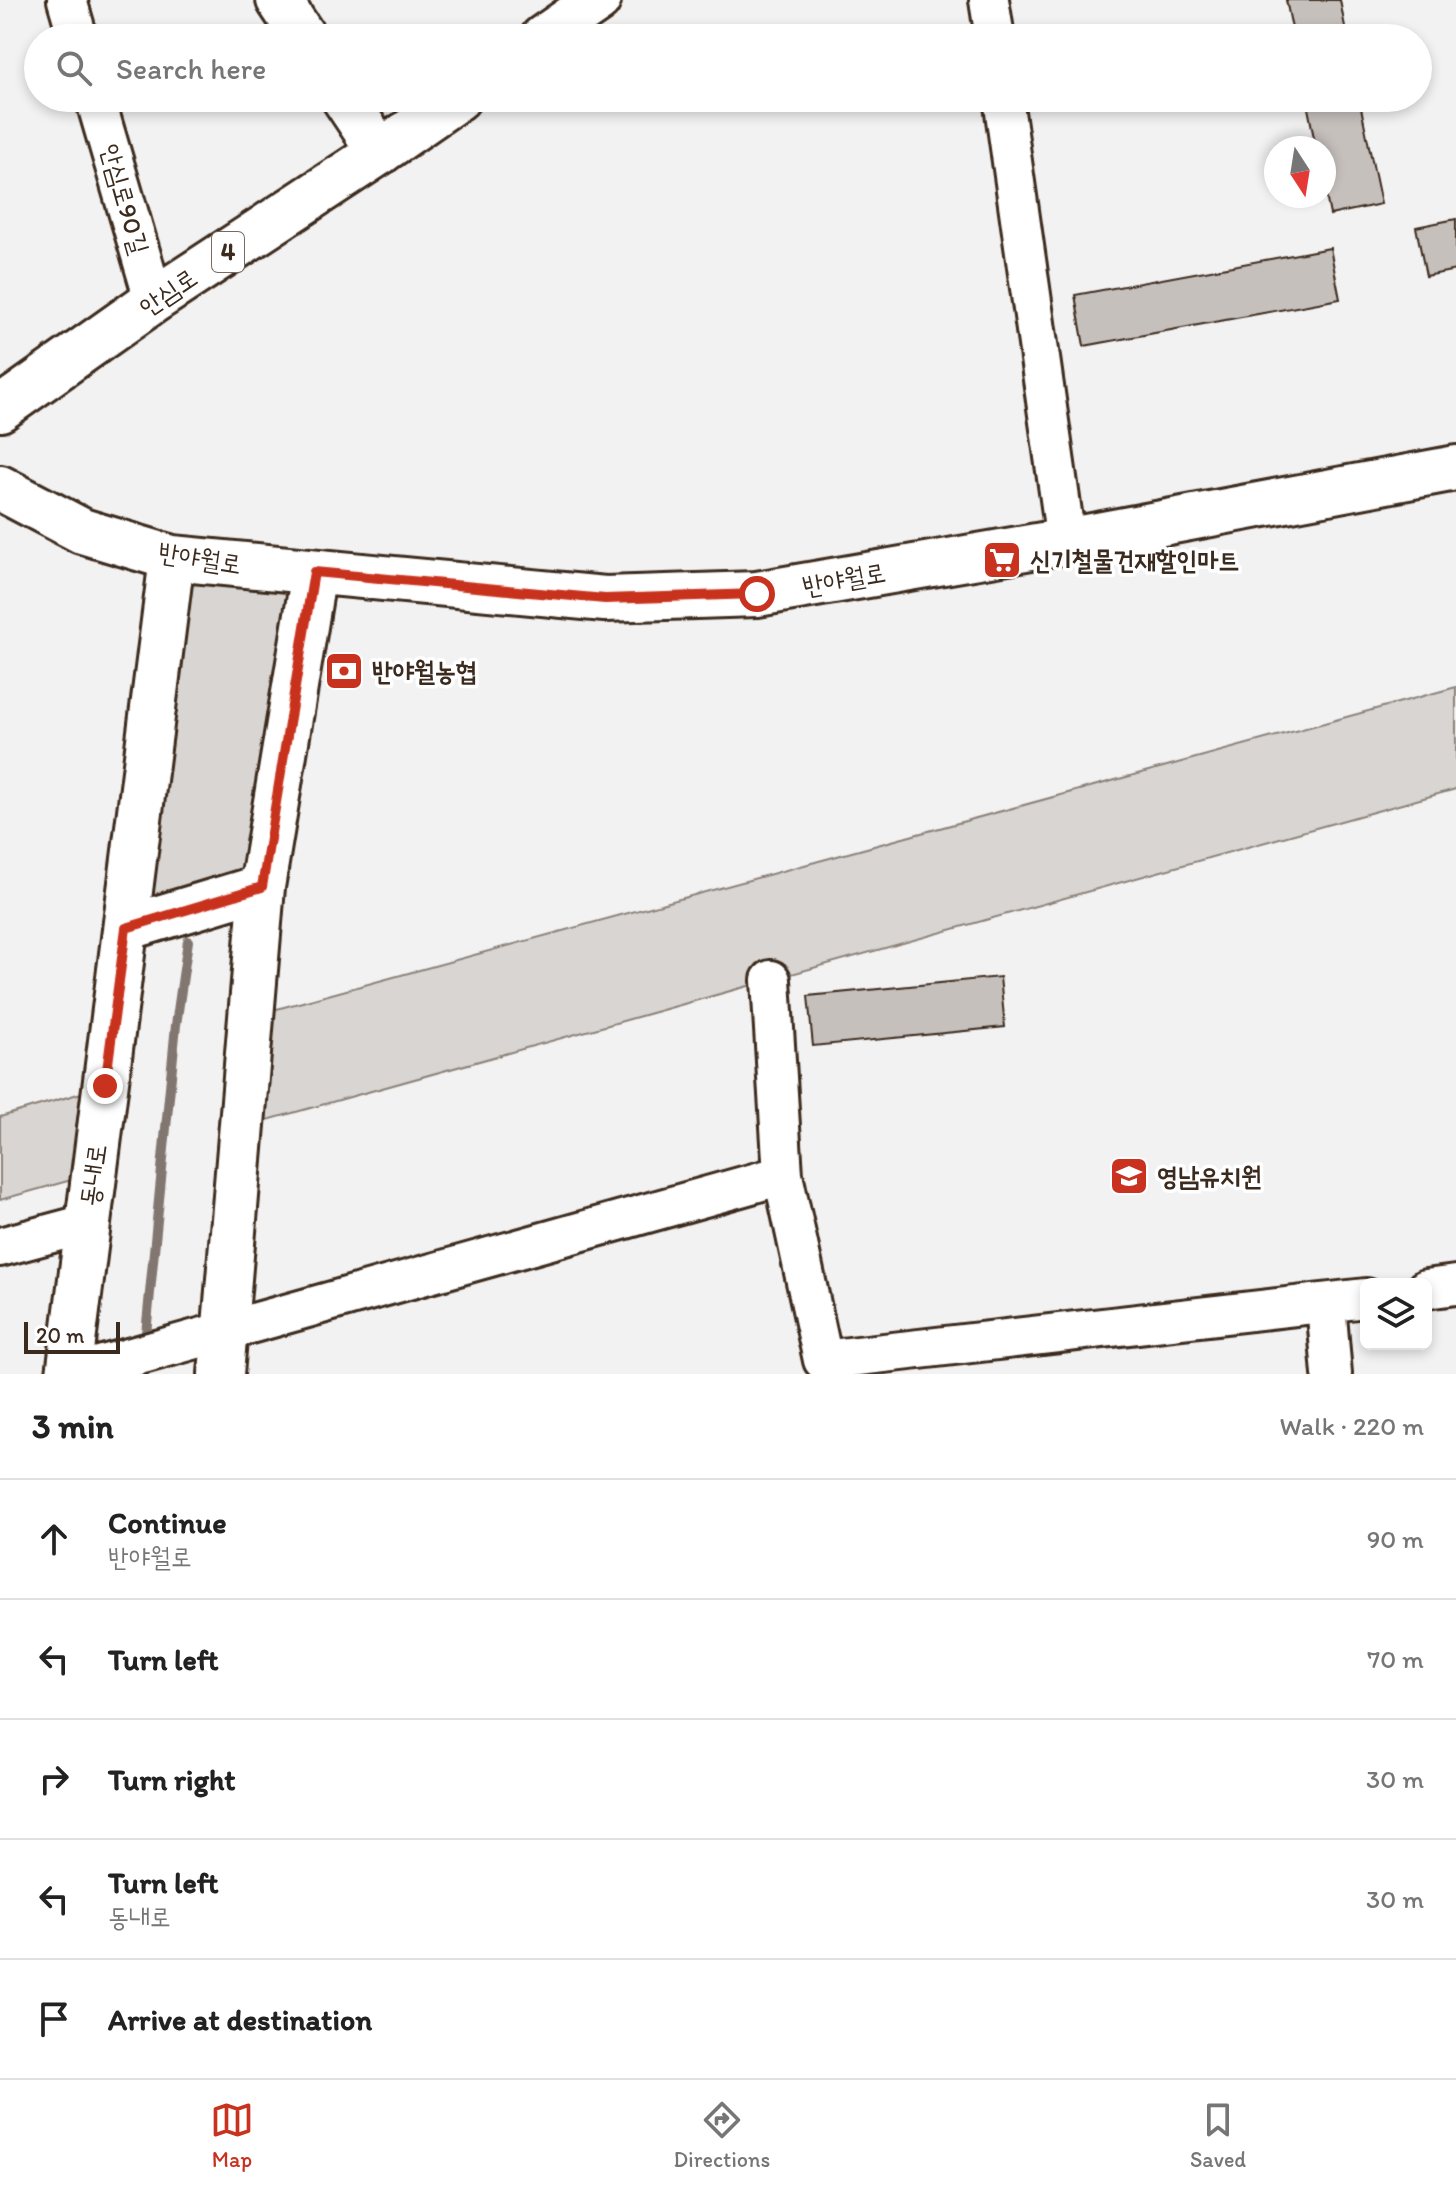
<!DOCTYPE html>
<meta charset="utf-8">
<style>
:root{--surface:#fff;--page:#f6f6f6;--text:#222;--muted:#767676;--line:#e0e0e0;--accent:#c8321e}
body{margin:0;font-family:Itim,"Poor Story",sans-serif;background:var(--page);color:var(--text)}
.controls{position:absolute;right:24px;bottom:24px;display:grid;overflow:hidden;border-radius:12px;box-shadow:0 4px 12px #0003}
.controls button{width:72px;height:72px;display:grid;place-items:center;padding:0;border:0;border-bottom:2px solid var(--line);background:var(--surface);color:var(--text);font:40px sans-serif}
.compass{position:absolute;left:1264px;top:136px;width:72px;height:72px;border-radius:50%;background:var(--surface);box-shadow:0 4px 12px #0003;rotate:168deg}
.scale{position:absolute;left:24px;bottom:20px;width:96px;box-sizing:border-box;padding-left:8px;border:4px solid #3b2a1e;border-top:0;font-size:22px;line-height:28px;white-space:nowrap;color:#3b2a1e;-webkit-text-stroke:6px #fff;paint-order:stroke}
.stop{position:absolute;width:24px;height:24px;margin:-18px;border:6px solid #c8321e;border-radius:50%;background:#fff}
.stop.end{background:#c8321e;border-color:#fff;box-shadow:0 2px 8px #0008}
.list{margin:0;padding:0;list-style:none}
h2{display:flex;justify-content:space-between;align-items:center;height:104px;margin:0;padding:0 32px;font-size:34px}
h2 small{font-size:26px;font-weight:400;color:var(--muted)}
.list li{display:grid;grid-template-columns:52px 1fr auto;gap:24px;align-items:center;box-sizing:border-box;height:120px;padding:0 32px;border-top:2px solid var(--line)}
.list b{display:block;font-size:30px;white-space:nowrap}
.list p{margin:0;font-size:26px;white-space:nowrap;color:var(--muted)}
.list em{font-size:26px;font-style:normal;color:var(--muted)}
.icon{flex:none;width:44px;height:44px;fill:none;stroke:currentColor;stroke-width:2;stroke-linecap:round;stroke-linejoin:round}
.map{position:relative;flex:none;width:1456px;height:1374px;overflow:hidden}
.search{position:absolute;background:var(--surface);box-shadow:0 4px 12px #0003;left:24px;right:24px;top:24px;height:88px;display:flex;align-items:center;gap:20px;box-sizing:border-box;padding:0 28px;border-radius:44px;color:var(--muted);font-size:30px}
.sheet{height:704px;background:var(--surface)}
nav{display:flex;justify-content:space-around;align-items:center;box-sizing:border-box;height:112px;border-top:2px solid var(--line);background:var(--surface);font-size:22px;color:var(--muted)}
nav a{display:grid;justify-items:center;gap:4px}
nav .on{color:var(--accent)}
.map>svg:first-child{display:block}
.green{fill:#d8d5d2;stroke:#8a8078;stroke-width:2}
.lines{fill:none;stroke-linecap:round;stroke-linejoin:round}
.stream{stroke:#827770;stroke-width:10}
.building{fill:#c6c0bd;stroke:#3b2a1e;stroke-width:2}
.street-casing{stroke:#3b2a1e;stroke-width:44}
.secondary-casing{stroke:#3b2a1e;stroke-width:50}
.primary-casing{stroke:#3b2a1e;stroke-width:50}
.street{stroke:#fff;stroke-width:38}
.secondary{stroke:#fff;stroke-width:44}
.primary{stroke:#fff;stroke-width:44}
.route{stroke:#c8321e;stroke-width:10}
.labels{text-anchor:middle;stroke-width:7;stroke-linejoin:round;paint-order:stroke}
.shield{fill:#fff;stroke:#766a62;stroke-width:2}
.shield-label{font-size:24px;font-weight:bold;fill:#3b2a1e}
.street-label{font-size:26px;fill:#3b2a1e;stroke:#fff}
.poi-label{font-size:26px;font-weight:bold;fill:#3b2a1e;stroke:#fff;text-anchor:start}
</style>
<div class="map">
<svg width="1456" height="1374" viewBox="0 0 1456 1374">
<rect width="100%" height="100%" fill="#f3f2f2"/>
<filter id="ink" filterUnits="userSpaceOnUse"><feTurbulence type="fractalNoise" baseFrequency=".0125" numOctaves="2"/><feDisplacementMap in="SourceGraphic" scale="16" xChannelSelector="R" yChannelSelector="G"/><feConvolveMatrix kernelMatrix="1 2 1 2 8 2 1 2 1" color-interpolation-filters="sRGB"/></filter>
<g filter="url(#ink)">
<!-- green -->
<path class="green" d="M172 558 314 572 262 887 126 928Z
M1456 687V789L242 1127 251 1016Z
M105 1086 93 1174 0 1200V1117Z"/>
<g class="lines">
<!-- stream -->
<path class="stream" d="M145 1344 176 1025 188 941"/>
</g>
<!-- building -->
<path class="building" d="M1286 0H1340L1347 38H1294Z
M1306 98H1359L1381 204 1330 215 1324 186V148H1316Z
M1456 219V270L1426 276 1416 227Z
M1330 248 1340 299 1084 346 1075 295Z
M1000 977 1005 1027 813 1046 808 996Z"/>
<g class="lines">
<!-- street casing -->
<g class="street-casing">
<path id="street" d="M67 0 78 38
M989 0 995 38
M95 98 154 300
M1003 98 1066 541
M771 980 783 1175 823 1360 1366 1298
M0 1247 86 1224
M1426 1289 1456 1285
M1326 1304 1332 1374
M71 1374 783 1175"/>
</g>
<!-- secondary casing -->
<g class="secondary-casing">
<path id="secondary" d="M279 0 304 38
M344 98 380 152
M0 488 82 531 172 558 605 599 757 594 1066 541 1456 468
M126 928 262 887
M69 1374 172 558
M221 1374 262 887 314 572"/>
</g>
<!-- primary casing -->
<g class="primary-casing">
<path id="primary" d="M543 38 598 0
M0 409 154 300 380 152 458 98"/>
</g>
<!-- street -->
<use href="#street" class="street"/>
<!-- secondary -->
<use href="#secondary" class="secondary"/>
<!-- primary -->
<use href="#primary" class="primary"/>
</g>
</g>
<g class="lines" filter="url(#ink)">
<!-- route -->
<path class="route" d="M105 1086 126 928 262 887 314 572 605 599 757 594"/>
</g>
<!-- icons -->
<defs>
<g id="supermarket-square" transform="scale(2)"><rect x="-9" y="-9" width="18" height="18" rx="4" fill="#c8321e" stroke="#fff"/><path d="M-6-5.5h2.5l.6 2H6L4.5 2H-2.5L-4.4-4H-6ZM-1.5 3.2a1.3 1.3 0 1 0 .1 0ZM3 3.2a1.3 1.3 0 1 0 .1 0Z" fill="#fff"/></g>
<g id="bank-square" transform="scale(2)"><rect x="-9" y="-9" width="18" height="18" rx="4" fill="#c8321e" stroke="#fff"/><path d="M-6-4H6V4H-6ZM0-2.3a2.3 2.3 0 1 0 0 4.6a2.3 2.3 0 1 0 0-4.6Z" fill="#fff"/></g>
<g id="school-square" transform="scale(2)"><rect x="-9" y="-9" width="18" height="18" rx="4" fill="#c8321e" stroke="#fff"/><path d="M0-5L7-2L0 1L-7-2ZM-4 1L0 2.5L4 1V4Q0 6-4 4Z" fill="#fff"/></g>
</defs>
<g fill-rule="evenodd">
<use href="#supermarket-square" x="1002" y="560"/>
<use href="#bank-square" x="344" y="671"/>
<use href="#school-square" x="1129" y="1176"/>
</g>
<g class="labels">
<!-- shield labels -->
<rect class="shield" x="212" y="232" width="32" height="40" rx="6"/>
<g class="shield-label">
<text x="228" y="260">4</text>
</g>
<!-- street labels -->
<g class="street-label">
<text transform="translate(125 199) rotate(74)" y="9">안심로90길</text>
<text transform="translate(168 292) rotate(-34)" y="9">안심로</text>
<text transform="translate(200 558) rotate(9)" y="9">반야월로</text>
<text transform="translate(844 579) rotate(-10)" y="9">반야월로</text>
<text transform="translate(93 1175) rotate(-82)" y="9">동내로</text>
</g>
<!-- poi labels -->
<g class="poi-label">
<text x="1030" y="569">신기철물건재할인마트</text>
<text x="372" y="680">반야월농협</text>
<text x="1157" y="1185">영남유치원</text>
</g>
</g>
</svg>
<div class="controls">
<button><svg class="icon" aria-label="layers" viewBox="0 0 24 24"><path d="M12 4l9 5-9 5-9-5zM3 14l9 5 9-5"/></svg></button>
</div>
<svg class="compass" viewBox="-18 -18 36 36"><path d="M0-13l5 13h-10z" fill="#e53935"/><path d="M0 13l5-13h-10z" fill="#767676"/></svg>
<div class="scale">20 m</div>
<div class="stop" style="left:757px;top:594px"></div>
<div class="stop end" style="left:105px;top:1086px"></div>
<div class="search"><svg class="icon" aria-label="search" viewBox="0 0 24 24"><circle cx="10" cy="10" r="6"/><path d="M15 15l6 6"/></svg>Search here</div>
</div>
<section class="sheet">
<h2>3 min<small>Walk · 220 m</small></h2>
<ul class="list">
<li><svg class="icon" aria-label="ahead" viewBox="0 0 24 24"><path d="M12 20V5M6 11l6-6 6 6"/></svg><div><b>Continue</b><p>반야월로</p></div><em>90 m</em></li>
<li><svg class="icon" aria-label="left" viewBox="0 0 24 24"><path d="M17 20v-9H6M10 6l-5 5 5 5"/></svg><div><b>Turn left</b></div><em>70 m</em></li>
<li><svg class="icon" aria-label="right" viewBox="0 0 24 24"><path d="M7 20v-9h11M14 6l5 5-5 5"/></svg><div><b>Turn right</b></div><em>30 m</em></li>
<li><svg class="icon" aria-label="left" viewBox="0 0 24 24"><path d="M17 20v-9H6M10 6l-5 5 5 5"/></svg><div><b>Turn left</b><p>동내로</p></div><em>30 m</em></li>
<li><svg class="icon" aria-label="arrive" viewBox="0 0 24 24"><path d="M6 21V4h12l-3 4 3 4H6"/></svg><div><b>Arrive at destination</b></div></li>
</ul>
</section>
<nav>
<a class="on"><svg class="icon" aria-label="map" viewBox="0 0 24 24"><path d="M3 6l6-2 6 2 6-2v14l-6 2-6-2-6 2zM9 4v14M15 6v14"/></svg>Map</a>
<a><svg class="icon" aria-label="directions" viewBox="0 0 24 24"><path d="M12 3l9 9-9 9-9-9zM9 14v-3h6M13 9l2 2-2 2"/></svg>Directions</a>
<a><svg class="icon" aria-label="saved" viewBox="0 0 24 24"><path d="M7 4h10v16l-5-4-5 4z"/></svg>Saved</a>
</nav>
